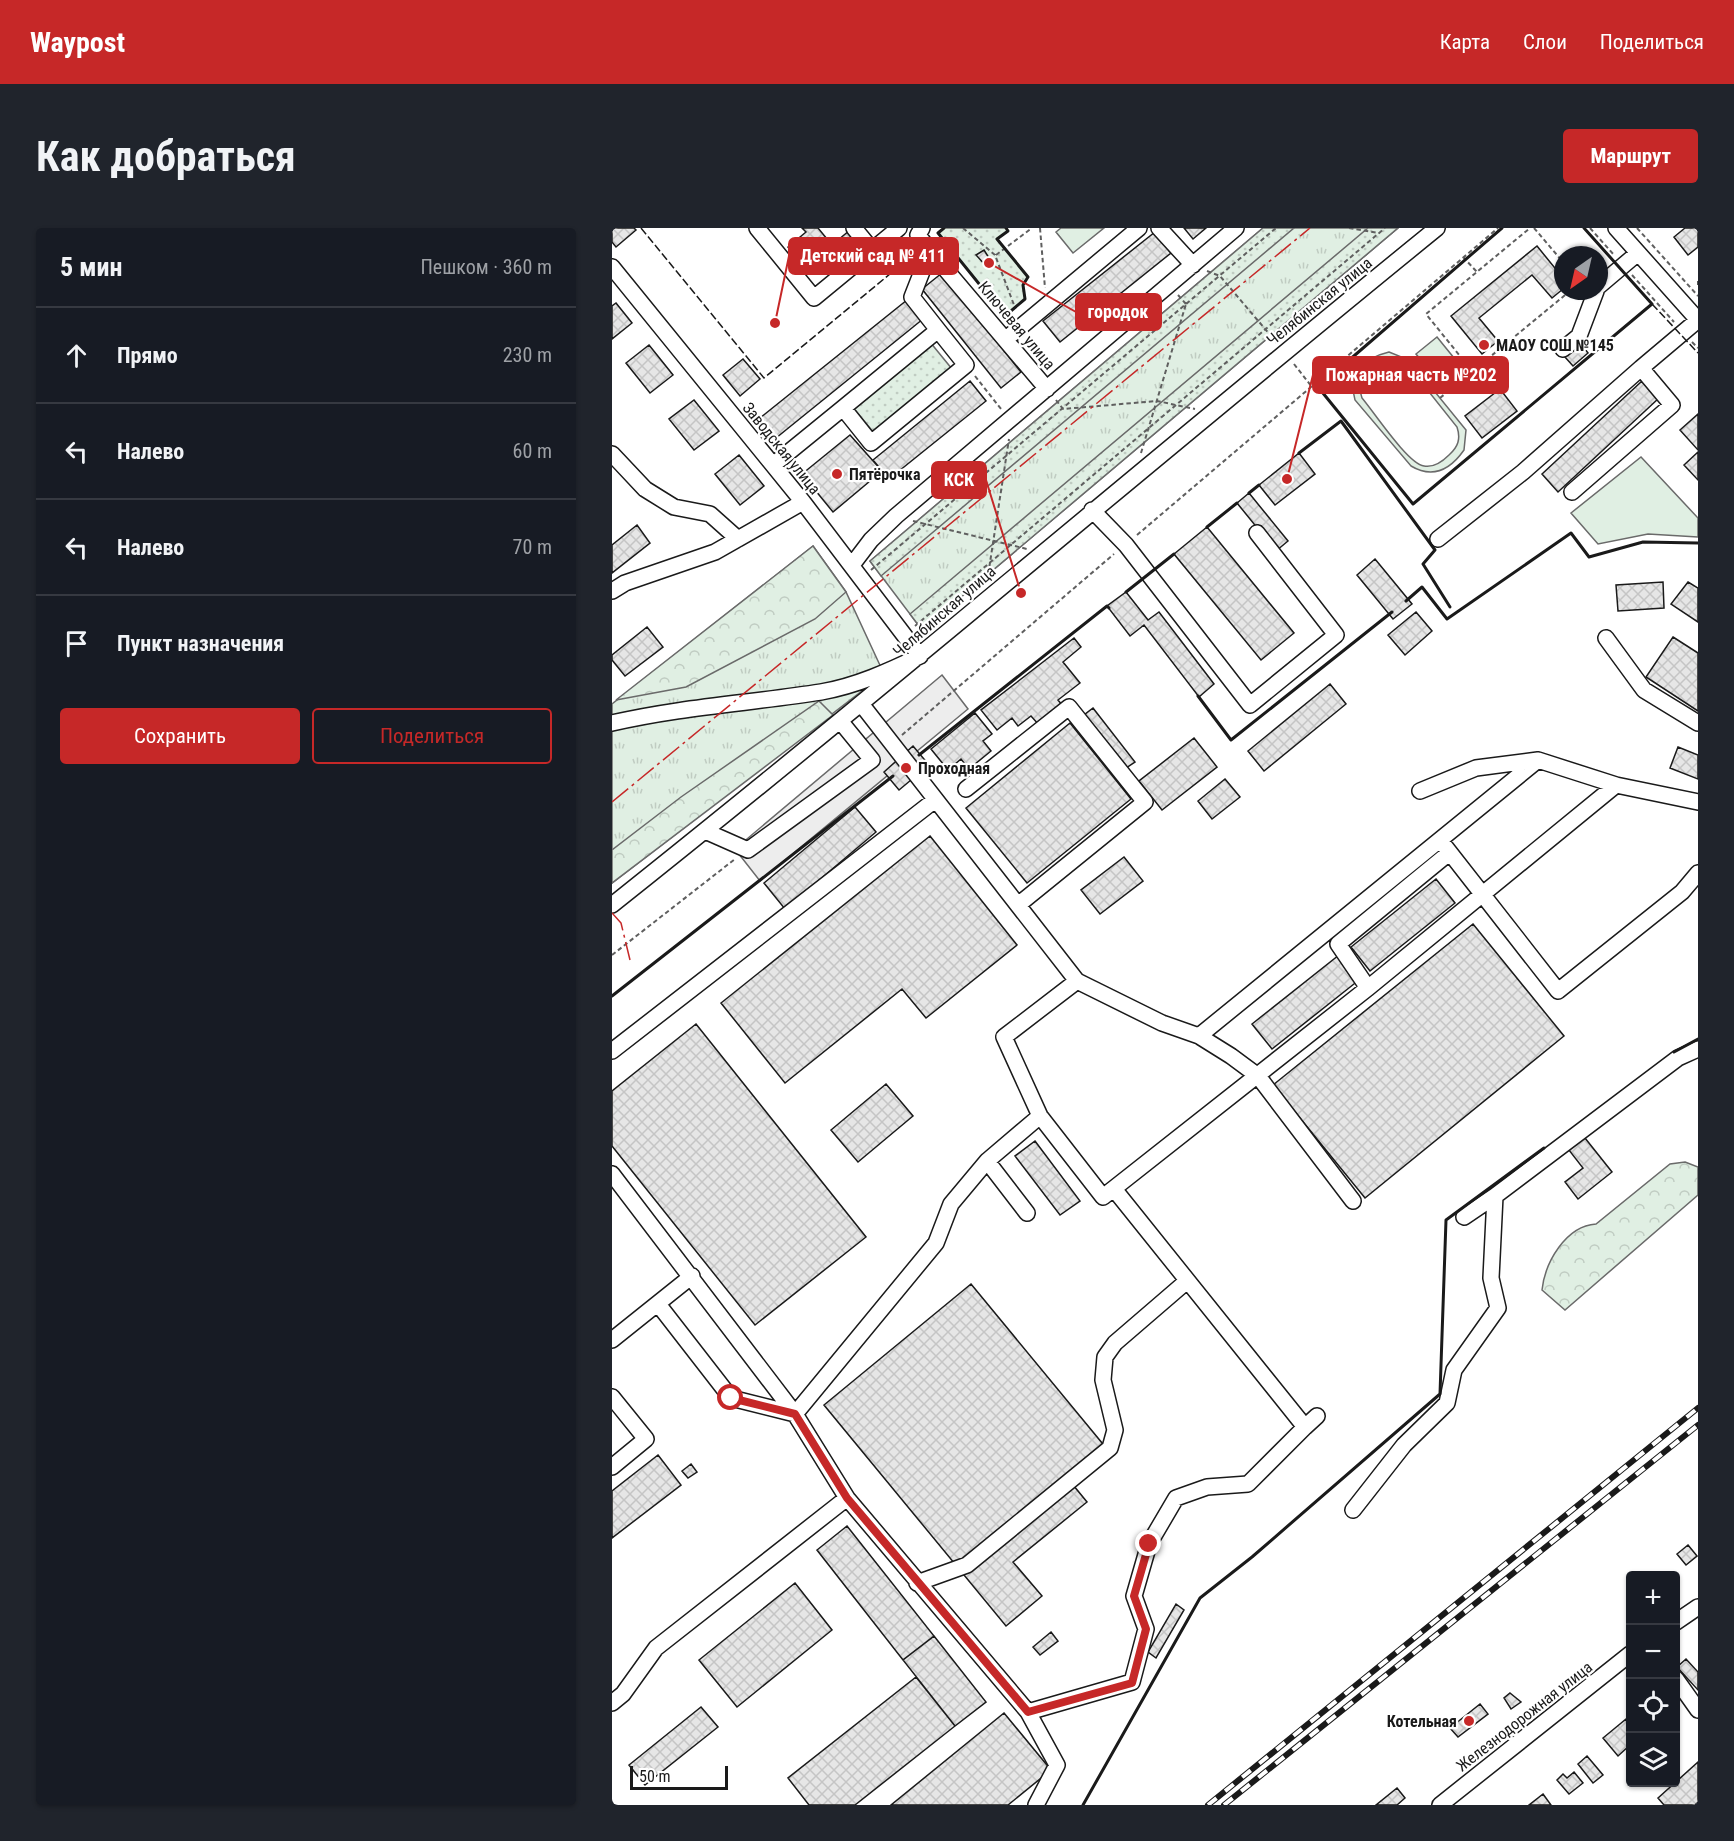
<!DOCTYPE html>
<html lang="ru">
<meta charset="utf-8">
<style>
:root{--surface:#171b24;--page:#20242c;--text:#f1f3f6;--muted:#9ea1a6;--line:#363941;--accent:#c62828}
body{margin:0;font-family:"Roboto Condensed",sans-serif;background:var(--page);color:var(--text)}
.controls{position:absolute;right:18px;bottom:18px;display:grid;overflow:hidden;border-radius:6px;box-shadow:0 2px 4px #0004}
.controls button{width:54px;height:54px;display:grid;place-items:center;padding:0;border:0;border-bottom:2px solid var(--line);background:var(--surface);color:var(--text);font:30px sans-serif}
.compass{position:absolute;left:942px;top:18px;width:54px;height:54px;border-radius:50%;background:var(--surface);box-shadow:0 2px 4px #0004;rotate:214deg}
.scale{position:absolute;left:18px;bottom:15px;width:98px;box-sizing:border-box;padding-left:6px;border:3px solid #1a1a1a;border-top:0;font-size:16px;line-height:21px;white-space:nowrap;color:#1a1a1a;-webkit-text-stroke:4px #fff;paint-order:stroke}
.stop{position:absolute;width:18px;height:18px;margin:-14px;border:4px solid #c62828;border-radius:50%;background:#fff}
.stop.end{background:#c62828;border-color:#fff;box-shadow:0 2px 6px #0008}
.list{margin:0;padding:0;list-style:none}
h2{display:flex;justify-content:space-between;align-items:center;height:78px;margin:0;padding:0 24px;font-size:26px}
h2 small{font-size:20px;font-weight:400;color:var(--muted)}
.list li{display:grid;grid-template-columns:39px 1fr auto;gap:18px;align-items:center;box-sizing:border-box;height:96px;padding:0 24px;border-top:2px solid var(--line)}
.list b{display:block;font-size:22px;white-space:nowrap}
.list em{font-size:20px;font-style:normal;color:var(--muted)}
.actions{display:flex;gap:12px;padding:18px 24px}
.actions a{flex:1;padding:14px 0;border:2px solid var(--accent);border-radius:6px;text-align:center;font-size:21px;color:var(--accent)}
.actions .main{background:var(--accent);color:#fff}
.icon{flex:none;width:33px;height:33px;fill:none;stroke:currentColor;stroke-width:2;stroke-linecap:round;stroke-linejoin:round}
.map{position:relative;flex:none;width:1086px;height:1577px;overflow:hidden;border-radius:6px}
header{display:flex;align-items:center;gap:36px;box-sizing:border-box;height:84px;padding:0 30px;background:var(--accent);color:#fff}
header strong{font-size:28px}
nav{display:flex;gap:33px;margin-inline-start:auto;font-size:21px}
.intro{display:flex;align-items:center;justify-content:space-between;box-sizing:border-box;height:144px;padding:0 36px}
h1{margin:0;font-size:42px}
.button{padding:15px 27px;border-radius:6px;background:var(--accent);color:#fff;font-size:21px;font-weight:700}
main{display:flex;gap:36px;padding:0 36px}
aside{flex:1;background:var(--surface);border-radius:6px;box-shadow:0 2px 4px #0004}
.map>svg:first-child{display:block}
.grass{fill:url(#grass-tufts);stroke:#6a6a6a;stroke-width:1.5}
.forest{fill:url(#forest-crowns);stroke:#6a6a6a;stroke-width:1.5}
.park{fill:url(#park-dots);stroke:#6a6a6a;stroke-width:1.5}
.pitch{fill:#e0efe3;stroke:#6a6a6a;stroke-width:1.5;fill-rule:evenodd}
.parking{fill:#ededed;stroke:#6a6a6a;stroke-width:1.5}
.building{fill:url(#building-cross-hatch);stroke:#1a1a1a;stroke-width:1.5}
.lines{fill:none;stroke-linecap:round;stroke-linejoin:round}
.minor-casing{stroke:#1a1a1a;stroke-width:18}
.path{stroke:#5f5f5f;stroke-width:2;stroke-dasharray:4.5 3;stroke-linecap:butt}
.minor{stroke:#fff;stroke-width:15}
.rail-casing{stroke:#1a1a1a;stroke-width:6}
.rail{stroke:#fff;stroke-width:4;stroke-dasharray:11;stroke-linecap:butt}
.fence{stroke:#1a1a1a;stroke-width:1.5;stroke-dasharray:8 3;stroke-linecap:butt}
.wall{stroke:#1a1a1a;stroke-width:3}
.power{stroke:#c62828;stroke-width:1.5;stroke-dasharray:21 4.5 3 4.5;stroke-linecap:butt}
.route{stroke:#c62828;stroke-width:8}
.poi-dot{fill:#c62828;stroke:#fff;stroke-width:2}
.labels{text-anchor:middle;stroke-width:4.5;stroke-linejoin:round;paint-order:stroke}
.street-label{font-size:16px;fill:#1a1a1a;stroke:#fff}
.poi-label{font-size:16px;font-weight:bold;fill:#1a1a1a;stroke:#fff;text-anchor:start}
.leader{fill:none;stroke:#c62828;stroke-width:2}
.callout-dot{fill:#c62828;stroke:#fff;stroke-width:2}
.callout{fill:#c62828;stroke:#c62828;stroke-width:2}
.callout-label{font-size:18px;text-anchor:middle;font-weight:bold;fill:#fff}
</style>
<header>
<strong>Waypost</strong>
<nav><a>Карта</a><a>Слои</a><a>Поделиться</a></nav>
</header>
<div class="intro"><h1>Как добраться</h1><a class="button">Маршрут</a></div>
<main>
<aside>
<h2>5 мин<small>Пешком · 360 m</small></h2>
<ul class="list">
<li><svg class="icon" aria-label="ahead" viewBox="0 0 24 24"><path d="M12 20V5M6 11l6-6 6 6"/></svg><div><b>Прямо</b></div><em>230 m</em></li>
<li><svg class="icon" aria-label="left" viewBox="0 0 24 24"><path d="M17 20v-9H6M10 6l-5 5 5 5"/></svg><div><b>Налево</b></div><em>60 m</em></li>
<li><svg class="icon" aria-label="left" viewBox="0 0 24 24"><path d="M17 20v-9H6M10 6l-5 5 5 5"/></svg><div><b>Налево</b></div><em>70 m</em></li>
<li><svg class="icon" aria-label="arrive" viewBox="0 0 24 24"><path d="M6 21V4h12l-3 4 3 4H6"/></svg><div><b>Пункт назначения</b></div></li>
</ul>
<div class="actions"><a class="main">Сохранить</a><a>Поделиться</a></div>
</aside>
<div class="map">
<svg width="1086" height="1577" viewBox="0 0 1086 1577">
<defs>
<pattern id="grass-tufts" width="24" height="20" patternUnits="userSpaceOnUse" patternTransform="scale(1.5)"><rect width="24" height="20" fill="#e0efe3"/><path d="M3 7l-1-3M5 7V3M7 7l1-3M15 17l-1-3M17 17v-4M19 17l1-3" fill="none" stroke="#c0ccc2"/></pattern>
<pattern id="forest-crowns" width="20" height="18" patternUnits="userSpaceOnUse" patternTransform="scale(1.5)"><rect width="20" height="18" fill="#e0efe3"/><path d="M2 6a3 3 0 1 1 6 0M12 15a3 3 0 1 1 6 0" fill="none" stroke="#c0ccc2"/></pattern>
<pattern id="park-dots" width="8" height="8" patternUnits="userSpaceOnUse" patternTransform="scale(1.5)"><rect width="8" height="8" fill="#e0efe3"/><path d="M2 2h.1M6 6h.1" fill="none" stroke="#c0ccc2" stroke-width="1.8" stroke-linecap="round"/></pattern>
<pattern id="building-cross-hatch" width="8" height="8" patternUnits="userSpaceOnUse" patternTransform="scale(1.5)"><rect width="8" height="8" fill="#e6e6e6"/><path d="M0 0l8 8M0 8l8-8" fill="none" stroke="#c5c5c5"/></pattern>
</defs>
<rect width="100%" height="100%" fill="#fff"/>
<!-- grass -->
<path class="grass" d="M651 0H786L310 402 258 333Z
M201 318 234 364 272 446 0 655V476Z"/>
<!-- forest -->
<path class="forest" d="M201 318 234 364 203 391 74 459 4 472Z
M207 473 221 487 0 655V622L69 569Z
M1073 934 1086 939V967L953 1082 930 1062C933 1034 954 998 984 996L1058 936Z"/>
<!-- park -->
<path class="park" d="M332 0H394L396 3 385 11 416 49 411 57 413 71 393 88 326 5Z
M651 0H682L269 348 258 333Z
M756 0H786L310 402 298 386Z
M318 114 340 141 262 205 240 178Z"/>
<!-- pitch -->
<path class="pitch" d="M449 0H492L461 25 444 4Z
M825 109 855 146 835 163 804 126Z
M777 124 797 132 854 202 852 222C838 242 821 251 799 238L743 172C736 145 752 130 777 124ZM781 130 794 135 845 199C849 211 846 219 837 227 830 234 822 240 812 238 796 236 762 184 750 170 742 148 759 132 781 130Z
M1029 229 1086 290V309L1036 306 986 316 959 285Z"/>
<!-- parking -->
<path class="parking" d="M330 447 356 481 148 653 123 621Z"/>
<!-- building -->
<path class="building" d="M0 0H22L24 2 4 19 0 14Z
M190 0H206L220 17 238 2 253 20 225 43 208 23 190 37 176 19 194 4Z
M572 0H594L581 11Z
M1073 0H1086V19L1076 27 1062 9Z
M543 4 559 25 448 114 431 93Z
M925 18 951 50V61L940 70 920 47 867 90 886 113 870 126 839 88Z
M372 22 377 30 374 32 378 37 375 39 364 27Z
M330 45 409 144 389 160 310 61Z
M295 72 311 91 164 210 148 190Z
M4 75 20 95 0 111V78Z
M969 116 976 125 961 138 953 129Z
M37 117 61 147 38 165 14 135Z
M131 131 148 151 128 168 111 147Z
M358 153 374 173 277 251 261 232Z
M1030 153 1047 170 946 264 930 246Z
M888 161 905 183 870 210 853 188Z
M82 172 107 203 82 222 57 191Z
M1086 186V222L1068 202Z
M238 207 270 243 221 284 190 246Z
M1086 224V252L1072 237Z
M687 225 703 246 663 277 647 257Z
M127 227 152 258 128 277 103 246Z
M637 265 676 313 664 323 625 275Z
M25 297 38 315 0 345V317Z
M595 299 682 405 649 432 562 326Z
M763 331 800 376 781 391 745 347Z
M1051 354 1052 380 1006 383 1004 357Z
M1076 354 1086 360V394L1059 376Z
M514 364 536 392 547 384 602 456 587 469 532 397 518 408 495 378Z
M804 384 820 403 793 427 776 407Z
M35 399 51 419 13 448 0 432V427Z
M1061 409 1086 425V483L1034 449Z
M462 410 469 419 451 434 468 455 446 472 451 478 427 497 419 488 406 498 400 490 385 502 369 482Z
M718 456 734 476 652 543 636 523Z
M481 480 523 534 514 540 472 487Z
M363 485 380 506 371 513 379 523 357 541 349 531 336 542 319 521Z
M458 495 519 571 415 655 354 580Z
M582 510 605 539 550 582 527 553Z
M301 518 317 537 287 562 272 544Z
M1066 519 1086 527V551L1058 540Z
M613 551 628 569 600 591 586 573Z
M243 579 264 604 173 681 152 655Z
M318 608 405 717 314 790 290 761 173 855 109 775Z
M512 629 531 653 488 686 469 662Z
M824 651 843 675 758 743 739 719Z
M861 696 952 808 753 970 661 857Z
M727 727 747 752 660 821 640 796Z
M84 796 254 1009 143 1097 0 918V863Z
M274 856 301 888 246 934 219 902Z
M969 905 1000 944 966 971 953 954 971 940 953 917Z
M423 913 468 973 448 987 403 928Z
M359 1056 495 1221 457 1252 475 1274 401 1334 430 1368 394 1398 212 1177Z
M46 1227 69 1257 0 1310V1263Z
M79 1236 85 1244 76 1250 70 1243Z
M235 1298 322 1408 291 1432 205 1322Z
M1076 1317 1085 1328 1074 1337 1065 1326Z
M183 1355 220 1402 125 1479 87 1432Z
M564 1376 572 1382 544 1430 536 1424Z
M439 1404 446 1413 428 1427 421 1419Z
M322 1408 374 1474 343 1498 291 1432Z
M1074 1431 1086 1444V1462L1065 1439Z
M304 1449 343 1498 243 1577H197L176 1550Z
M898 1465 909 1474 899 1481 892 1470Z
M868 1476 876 1486 846 1509 838 1500Z
M89 1479 106 1499 33 1557 17 1537Z
M392 1485 439 1542 396 1577H279Z
M1014 1491 1018 1496V1517L1006 1528 991 1510Z
M975 1528 991 1547 981 1555 966 1536Z
M1086 1534V1574L1083 1577H1052L1046 1570Z
M962 1544 971 1555 957 1566 945 1552 951 1546 955 1550Z
M785 1560 793 1570 785 1577H764Z
M931 1566 939 1577H917Z"/>
<g class="lines">
<!-- minor casing -->
<g class="minor-casing">
<path id="minor" d="M145 0 202 70 287 0
M242 0 260 22
M310 0 306 7 318 23 435 161
M547 0 581 37
M1004 0 1086 92
M318 23 300 69 326 102
M0 39 191 274 308 428C277 443 244 458 209 464 139 475 69 479 0 495
M987 58 1026 25
M394 111 527 0
M951 121 967 108 984 63
M0 226 33 261 62 279 98 286 126 311
M161 237 231 180 259 215 354 137 326 102 231 180
M960 264 1060 177 1029 140 1086 92
M480 282 514 317 638 477 724 407 645 305
M826 311 911 244 1029 140
M240 337 259 312 284 288 624 0
M0 363 13 355 103 324 191 274
M994 410 1032 462 1086 495
M250 477 465 753 392 809 428 888 491 969 756 760 1004 557 1086 574
M354 561 457 479 533 574 406 677
M808 563 864 540 926 532 1004 557
M93 603 136 622 260 532 229 494
M828 612 946 763 1070 664 1086 645
M0 677C278 456 549 224 825 0
M465 753 550 795 587 808 619 828 646 848 741 973
M756 760 726 716 837 625
M587 808 926 532
M0 823 323 572
M375 933 415 985
M0 946 183 1186 235 1270 416 1484 445 1537 424 1577
M502 961 693 1199 705 1188
M883 968 1066 830 1086 821
M46 1076 119 1170 183 1186 324 1015 339 976 375 933 428 888
M0 1112 80 1048
M0 1169 34 1211 0 1239
M741 1282 792 1217 835 1175 842 1142 886 1080 879 1050 883 968 852 989
M305 1355 355 1337 498 1220 503 1202 491 1152 493 1129 503 1115 575 1053
M1064 1394 1086 1379
M1064 1451 1086 1482
M0 1475 11 1466 44 1420 235 1270
M416 1484 520 1454 534 1401 522 1368 537 1316 564 1270 595 1259 636 1256 693 1199
M828 1577 1018 1426"/>
</g>
<!-- path -->
<path class="path" d="M351 0 383 27 402 77
M428 0 433 60
M737 0 767 5
M922 0 951 34
M978 0 1002 27
M1025 0 1086 68
M384 27 420 0
M851 29 865 44
M595 43 608 48 665 115
M1020 47 1062 94
M566 67 574 76
M1080 114 1086 120
M682 136 700 159
M861 144 814 86 918 0
M363 148 389 181
M828 170 958 63
M444 172 451 181 545 173 583 181
M529 225 574 76
M301 293 415 321
M525 307 886 0
M259 342 664 0
M375 354 397 211
M303 398 773 0
M290 507 502 326
M0 727 123 631"/>
<!-- minor -->
<use href="#minor" class="minor"/>
<!-- rail casing -->
<g class="rail-casing">
<path id="rail" d="M596 1577 1086 1180
M612 1577 1086 1197"/>
</g>
<!-- rail -->
<use href="#rail" class="rail"/>
<!-- fence -->
<path class="fence" d="M29 0 152 150 284 41 267 21
M1086 53V57
M1040 76 1086 125"/>
<!-- wall -->
<path class="wall" d="M332 0 326 5 393 88 413 71 411 57 416 49 385 11 396 3 394 0
M890 0 706 159 801 276 1040 76 972 0
M687 225 729 193 823 322 811 336 838 379
M637 265 647 257
M595 299 625 275
M514 364 562 326
M794 373 810 359 835 391 959 305 977 329 1031 314 1086 315
M586 468 619 512 780 384
M307 527 495 378 497 380
M0 768 281 548
M1062 824 1086 811
M471 1577 588 1370 640 1329 828 1166 834 992 932 920"/>
<!-- power -->
<path class="power" d="M0 574 698 0
M0 685 9 695 18 732"/>
</g>
<g class="lines">
<!-- route -->
<path class="route" d="M119 1170 183 1186 235 1270 416 1484 520 1455 534 1401 522 1368 537 1316"/>
</g>
<!-- markers -->
<g class="poi-dot">
<circle cx="872" cy="117" r="6"/>
<circle cx="225" cy="246" r="6"/>
<circle cx="294" cy="540" r="6"/>
<circle cx="857" cy="1493" r="6"/>
</g>
<g class="labels">
<!-- street labels -->
<g class="street-label">
<text transform="translate(707 73) rotate(-39)" y="6">Челябинская улица</text>
<text transform="translate(405 97) rotate(50)" y="6">Ключевая улица</text>
<text transform="translate(170 220) rotate(51)" y="6">Заводская улица</text>
<text transform="translate(332 383) rotate(-41)" y="6">Челябинская улица</text>
<text transform="translate(912 1488) rotate(-38)" y="6">Железнодорожная улица</text>
</g>
<!-- poi labels -->
<g class="poi-label">
<text x="884" y="123">МАОУ СОШ №145</text>
<text x="237" y="252">Пятёрочка</text>
<text x="306" y="546">Проходная</text>
<text x="845" y="1499" text-anchor="end">Котельная</text>
</g>
</g>
<!-- callouts -->
<path class="leader" d="M163 95L177 28M377 35L464 84M675 251L701 147M409 365L374 252"/>
<g class="callout-dot">
<circle cx="163" cy="95" r="6"/>
<circle cx="377" cy="35" r="6"/>
<circle cx="675" cy="251" r="6"/>
<circle cx="409" cy="365" r="6"/>
</g>
<g class="callout">
<rect x="177" y="10" width="169" height="36" rx="6"/>
<rect x="464" y="66" width="85" height="36" rx="6"/>
<rect x="701" y="129" width="195" height="36" rx="6"/>
<rect x="320" y="234" width="54" height="36" rx="6"/>
</g>
<g class="callout-label">
<text x="261" y="34">Детский сад № 411</text>
<text x="506" y="90">городок</text>
<text x="799" y="153">Пожарная часть №202</text>
<text x="347" y="258">КСК</text>
</g>
</svg>
<div class="controls">
<button>+</button>
<button>−</button>
<button><svg class="icon" aria-label="locate" viewBox="0 0 24 24"><circle cx="12" cy="12" r="6"/><path d="M12 2v4M12 18v4M2 12h4M18 12h4"/></svg></button>
<button><svg class="icon" aria-label="layers" viewBox="0 0 24 24"><path d="M12 4l9 5-9 5-9-5zM3 14l9 5 9-5"/></svg></button>
</div>
<svg class="compass" viewBox="-18 -18 36 36"><path d="M0-13l5 13h-10z" fill="#e53935"/><path d="M0 13l5-13h-10z" fill="#9ea1a6"/></svg>
<div class="scale">50 m</div>
<div class="stop" style="left:119px;top:1170px"></div>
<div class="stop end" style="left:537px;top:1316px"></div>
</div>
</main>
